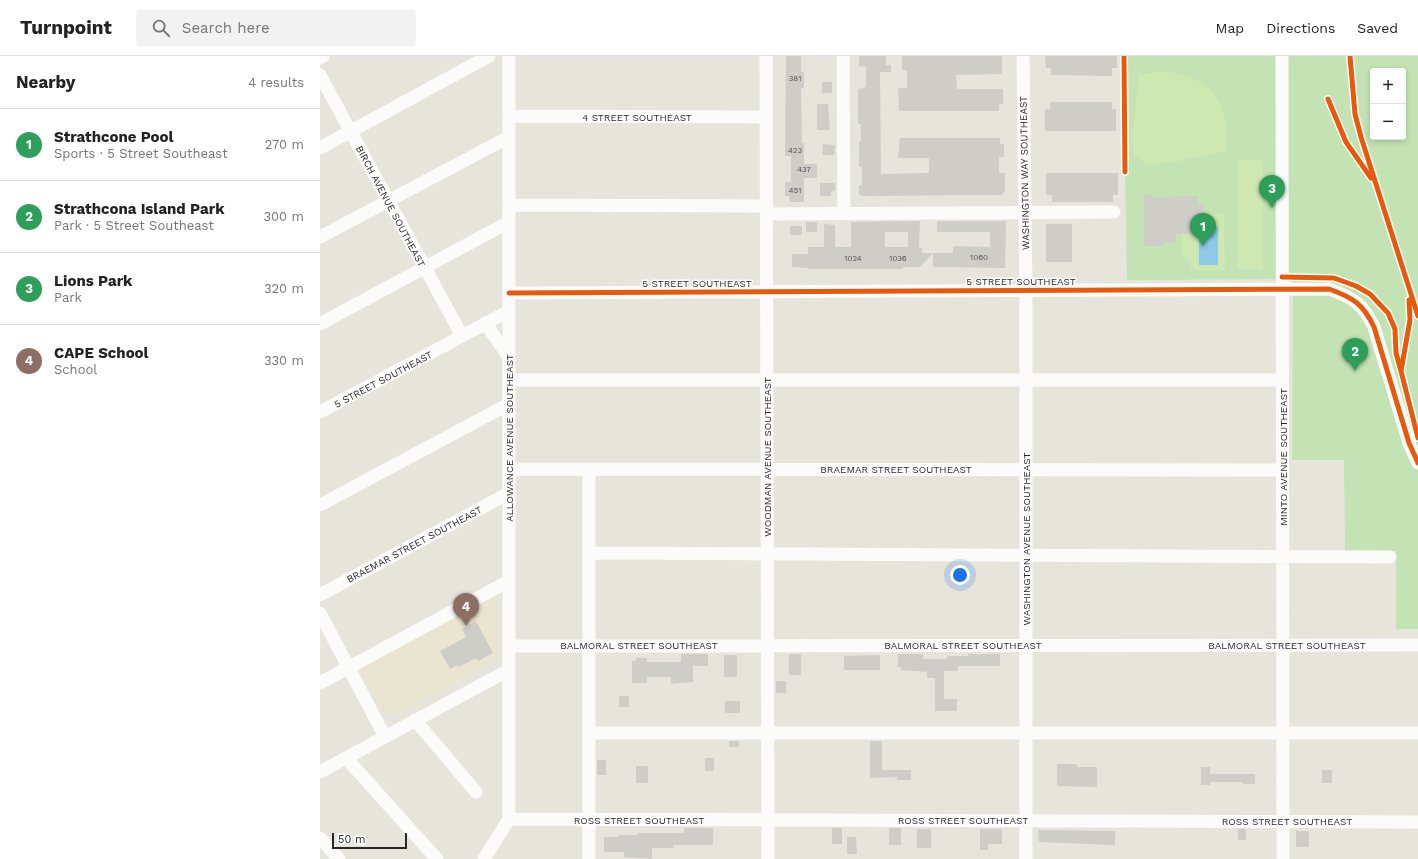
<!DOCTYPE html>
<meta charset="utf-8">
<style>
:root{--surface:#fff;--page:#f2f2f2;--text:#222;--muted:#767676;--line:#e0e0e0;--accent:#6a6966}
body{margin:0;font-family:"Work Sans",sans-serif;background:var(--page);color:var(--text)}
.controls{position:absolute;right:12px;top:12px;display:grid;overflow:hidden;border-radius:4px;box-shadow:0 2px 6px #0003}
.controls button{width:36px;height:36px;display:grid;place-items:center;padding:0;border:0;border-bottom:1px solid var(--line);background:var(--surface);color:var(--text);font:20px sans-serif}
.scale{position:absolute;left:12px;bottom:10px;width:75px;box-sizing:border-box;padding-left:4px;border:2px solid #272727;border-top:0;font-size:11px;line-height:14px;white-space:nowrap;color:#272727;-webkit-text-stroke:3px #fff;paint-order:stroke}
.you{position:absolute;left:640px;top:519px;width:14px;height:14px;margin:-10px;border:3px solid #fff;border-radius:50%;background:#1a73e8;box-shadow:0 0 0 6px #1a73e833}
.badge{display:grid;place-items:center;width:26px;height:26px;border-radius:50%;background:var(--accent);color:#fff;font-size:13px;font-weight:700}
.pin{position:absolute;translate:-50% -33px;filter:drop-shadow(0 1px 2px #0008)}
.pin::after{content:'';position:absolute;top:21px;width:14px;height:12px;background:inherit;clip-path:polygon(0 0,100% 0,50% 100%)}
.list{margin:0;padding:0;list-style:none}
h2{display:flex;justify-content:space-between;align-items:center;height:52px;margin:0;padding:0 16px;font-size:17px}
h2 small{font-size:13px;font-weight:400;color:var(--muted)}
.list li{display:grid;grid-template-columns:26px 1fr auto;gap:12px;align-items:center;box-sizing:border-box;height:72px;padding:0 16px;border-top:1px solid var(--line)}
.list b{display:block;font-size:15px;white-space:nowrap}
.list p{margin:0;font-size:13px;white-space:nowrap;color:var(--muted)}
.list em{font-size:13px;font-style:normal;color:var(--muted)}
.icon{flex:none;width:22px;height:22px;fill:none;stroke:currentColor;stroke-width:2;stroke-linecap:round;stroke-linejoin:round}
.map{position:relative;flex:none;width:1098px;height:803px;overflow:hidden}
header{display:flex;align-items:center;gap:24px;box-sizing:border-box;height:56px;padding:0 20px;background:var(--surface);border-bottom:1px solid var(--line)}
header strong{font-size:19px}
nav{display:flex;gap:22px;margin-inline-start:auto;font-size:14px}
.search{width:280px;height:36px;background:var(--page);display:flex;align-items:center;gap:10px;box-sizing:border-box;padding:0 14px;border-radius:4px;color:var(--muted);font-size:15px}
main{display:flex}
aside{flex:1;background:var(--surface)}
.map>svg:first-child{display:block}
.education{fill:#eae5d0}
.green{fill:#c3e3b4;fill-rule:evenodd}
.pitch{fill:#cee8b1}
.water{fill:#8ec9ea}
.building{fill:#cfcdc8;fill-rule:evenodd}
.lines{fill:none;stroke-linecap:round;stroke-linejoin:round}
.minor{stroke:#fbfbfa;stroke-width:13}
.cycleway-casing{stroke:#fff;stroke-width:8}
.cycleway{stroke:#e8590c;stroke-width:5}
.labels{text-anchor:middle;stroke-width:3;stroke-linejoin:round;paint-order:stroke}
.number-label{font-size:8px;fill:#525150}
.street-label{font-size:10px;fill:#272727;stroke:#fff}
</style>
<header>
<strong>Turnpoint</strong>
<div class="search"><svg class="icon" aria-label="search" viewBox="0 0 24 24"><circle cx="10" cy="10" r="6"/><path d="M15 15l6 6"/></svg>Search here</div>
<nav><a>Map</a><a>Directions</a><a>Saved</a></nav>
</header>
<main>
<aside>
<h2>Nearby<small>4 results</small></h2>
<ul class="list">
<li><span class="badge" style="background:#2e9e5b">1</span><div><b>Strathcone Pool</b><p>Sports · 5 Street Southeast</p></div><em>270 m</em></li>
<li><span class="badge" style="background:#2e9e5b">2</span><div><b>Strathcona Island Park</b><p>Park · 5 Street Southeast</p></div><em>300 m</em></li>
<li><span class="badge" style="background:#2e9e5b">3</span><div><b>Lions Park</b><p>Park</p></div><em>320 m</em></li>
<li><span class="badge" style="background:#8d6e63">4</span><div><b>CAPE School</b><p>School</p></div><em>330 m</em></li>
</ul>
</aside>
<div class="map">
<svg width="1098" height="803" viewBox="0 0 1098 803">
<rect width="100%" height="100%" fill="#e7e4dc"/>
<!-- education -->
<path class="education" d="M177 536V604L67 662 40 611Z"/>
<!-- green -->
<path class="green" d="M803 0H1098V573H1076V495H1025L1024 404H972L973 223 807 224ZM1053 15H1083V81H1053Z"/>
<!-- pitch -->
<path class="pitch" d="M844 15C893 22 910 46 907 95L849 107 827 108 814 98 812 83 819 19Z
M917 104H943V213H917Z
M877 158H904L905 214H871V206L862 202V178Z"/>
<!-- water -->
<path class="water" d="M879 171H898V209H879Z"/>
<!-- building -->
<path class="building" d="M466 0H481V16H484V32H481L482 87H484V108H497V122H484V146H470L469 140H465V126H471V100H465Z
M539 0H566V9H571V16H560L561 118 609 117V102H578L580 82H680V88H684V101H679V117H685V136H683V139L542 140V139H539V129H542V111H539V85H541V68H538V33L546 31V11L539 10Z
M582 0H682V18L636 19 637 33H683V48H679V55H579L578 32H587V14H582Z
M725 0H797V12H792V20L731 19V12H726Z
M502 26H512V37H502Z
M730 46H792V53H796V75H725V53H730Z
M497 48H508L510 74H497Z
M503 88 515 89 514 99H502Z
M726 117H798V139H793V146H732V139H726Z
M500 127H515V135L511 136V140H500Z
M824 138H831V141L878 140V149H884V158H877V178H856V187H845V190H824Z
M600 165 599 192H602V197H633V190L670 191V176H617V165H686L685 212 613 211V197L600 211H583V213H488V212L472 211V198H488V191H504V168L515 169V191H531V166ZM565 176H588V191H565Z
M486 166H497V176H486Z
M726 168H752V206H726Z
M470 170H482V179H470Z
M156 565 173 597 158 605 156 602 139 611 138 609 130 613 120 595 146 581 142 573Z
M361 598H388V610H373V626L351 628V621H327V627H312V605H316V602H327V606H361Z
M469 598H481V619H469Z
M578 598H603V603H627V600H648V598H680V610H638V615H624V643H637V655H615V622H607V616L581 614V611H578Z
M404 599H417V621H404Z
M560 599V614H524V600Z
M456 625H466V637H456Z
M299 640H309V651H299Z
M405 645H420V657H405Z
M409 685H419V691H409Z
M550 685H562V714H591V724H577V721L550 722Z
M385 702H394V715H385Z
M277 704H286V719H277Z
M737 708H757V711H777V731L737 730Z
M316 710H328V727H316Z
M881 711H890V718H935V728H923V726H890V729H881Z
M1002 714H1012V727H1002Z
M364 772H393V789H354V792H332V803L304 801V796H284V781H299V779H318V777H364Z
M512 772H522V788H512Z
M569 772H581V789H569Z
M597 773H611V792H597Z
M660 773H682V788H668V794H660Z
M918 773H926V784H918Z
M718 774 795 775V789L719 786Z
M976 775H989V791H976Z
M527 781H536L537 798H527Z"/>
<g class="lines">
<!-- minor -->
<path class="minor" d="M189 0V763
M446 0 448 803
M523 0 524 157
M703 0 706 234V803
M962 0 963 803
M0 2 3 0
M0 19 142 280
M189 60 446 61
M0 92 169 0
M189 149 447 150
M447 158 794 156
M0 181 189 81
M189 237 1009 233C1034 242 1043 248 1054 271L1089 387 1098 407
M165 267 189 301
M0 268 189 166
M189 324H962
M0 356 189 255
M189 413 963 414
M0 449 189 348
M269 497 1070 501
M0 539 189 437
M0 557 65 681
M189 590 1098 589
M0 627 189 525
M95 664 156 736
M269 677H1098
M26 702 117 803
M0 716 189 614
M189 763 1098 766
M0 782 19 803
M164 803 189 763
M269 803V413"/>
<!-- cycleway casing -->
<g class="cycleway-casing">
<path id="cycleway" d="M804 0 805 116
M1030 0 1035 58 1041 81 1098 260
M1008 43 1026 86 1051 122
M962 221 1014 222 1036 230 1050 238 1068 257 1075 273 1076 297 1081 315
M189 237 1009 233C1034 242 1043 248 1054 271L1089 387 1098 407
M1089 244 1090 264 1081 315 1098 382"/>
</g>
<!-- cycleway -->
<use href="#cycleway" class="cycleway"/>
</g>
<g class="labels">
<!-- number labels -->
<g class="number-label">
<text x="475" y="25">381</text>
<text x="475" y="97">423</text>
<text x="484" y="116">437</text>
<text x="475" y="137">451</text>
<text x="659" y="204">1060</text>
<text x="533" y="205">1024</text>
<text x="578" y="205">1036</text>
</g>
<!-- street labels -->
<g class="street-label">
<text x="317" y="65">4 STREET SOUTHEAST</text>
<text transform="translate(704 117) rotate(-91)" y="4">WASHINGTON WAY SOUTHEAST</text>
<text transform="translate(71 150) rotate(62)" y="4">BIRCH AVENUE SOUTHEAST</text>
<text x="701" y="229">5 STREET SOUTHEAST</text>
<text x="377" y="231">5 STREET SOUTHEAST</text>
<text transform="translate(63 323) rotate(-28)" y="4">5 STREET SOUTHEAST</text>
<text transform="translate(189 382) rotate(-90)" y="4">ALLOWANCE AVENUE SOUTHEAST</text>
<text transform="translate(447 401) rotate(-90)" y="4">WOODMAN AVENUE SOUTHEAST</text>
<text transform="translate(963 401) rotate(-90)" y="4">MINTO AVENUE SOUTHEAST</text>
<text x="576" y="417">BRAEMAR STREET SOUTHEAST</text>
<text transform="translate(706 483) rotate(-90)" y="4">WASHINGTON AVENUE SOUTHEAST</text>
<text transform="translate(94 488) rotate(-28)" y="4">BRAEMAR STREET SOUTHEAST</text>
<text x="319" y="593">BALMORAL STREET SOUTHEAST</text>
<text x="643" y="593">BALMORAL STREET SOUTHEAST</text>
<text x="967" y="593">BALMORAL STREET SOUTHEAST</text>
<text x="319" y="768">ROSS STREET SOUTHEAST</text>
<text x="643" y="768">ROSS STREET SOUTHEAST</text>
<text x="967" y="769">ROSS STREET SOUTHEAST</text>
</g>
</g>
</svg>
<div class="controls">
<button>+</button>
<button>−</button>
</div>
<div class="scale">50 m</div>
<div class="you"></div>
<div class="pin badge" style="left:883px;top:190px;background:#2e9e5b">1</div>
<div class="pin badge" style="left:1035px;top:315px;background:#2e9e5b">2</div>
<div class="pin badge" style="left:952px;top:152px;background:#2e9e5b">3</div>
<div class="pin badge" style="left:146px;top:570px;background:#8d6e63">4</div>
</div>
</main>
